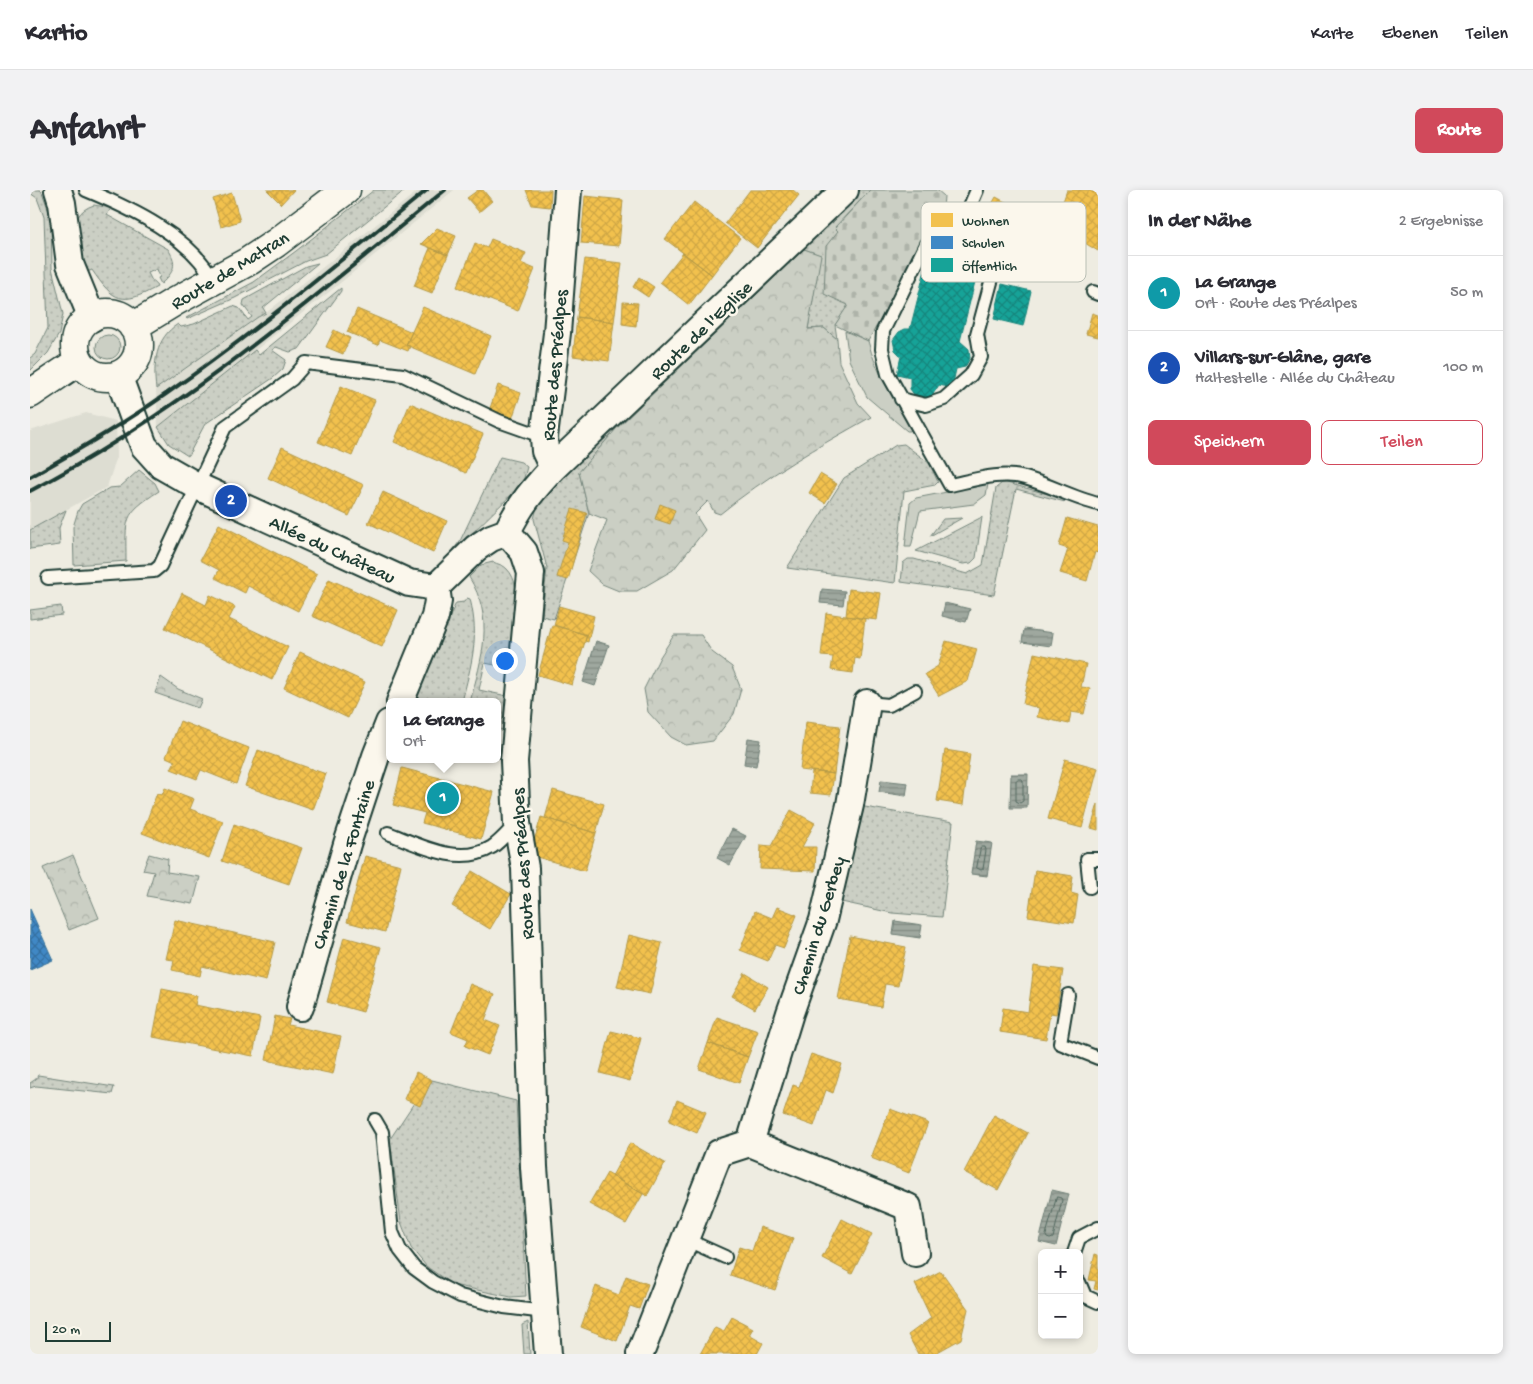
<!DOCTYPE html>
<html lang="de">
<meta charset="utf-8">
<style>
:root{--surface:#fff;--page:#f2f2f3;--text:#2b2b33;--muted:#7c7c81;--line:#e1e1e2;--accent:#d1495b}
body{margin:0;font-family:"Gochi Hand",sans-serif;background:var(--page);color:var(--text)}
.controls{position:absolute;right:15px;bottom:15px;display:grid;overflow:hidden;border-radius:8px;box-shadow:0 2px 8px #0003}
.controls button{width:45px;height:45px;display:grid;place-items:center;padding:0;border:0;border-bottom:1px solid var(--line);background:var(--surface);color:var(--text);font:25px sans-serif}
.scale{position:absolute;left:15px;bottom:12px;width:66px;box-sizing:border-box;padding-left:5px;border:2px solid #1f3d34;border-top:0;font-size:14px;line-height:18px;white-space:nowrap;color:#1f3d34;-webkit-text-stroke:4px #fbf7ec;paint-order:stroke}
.you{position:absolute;left:474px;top:470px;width:18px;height:18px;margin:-12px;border:4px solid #fff;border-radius:50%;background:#1a73e8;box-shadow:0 0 0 8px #1a73e833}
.badge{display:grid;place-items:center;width:32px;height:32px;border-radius:50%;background:var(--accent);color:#fff;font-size:16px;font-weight:700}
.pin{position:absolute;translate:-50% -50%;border:2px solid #fff;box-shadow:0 1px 5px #0006}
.popup{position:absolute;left:356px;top:508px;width:115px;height:65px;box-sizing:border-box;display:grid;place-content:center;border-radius:8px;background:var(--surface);filter:drop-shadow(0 1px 4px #0005);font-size:16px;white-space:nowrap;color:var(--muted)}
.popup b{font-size:19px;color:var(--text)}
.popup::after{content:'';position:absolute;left:50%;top:100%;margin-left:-10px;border:10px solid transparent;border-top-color:var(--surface)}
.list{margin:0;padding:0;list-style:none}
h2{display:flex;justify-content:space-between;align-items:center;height:65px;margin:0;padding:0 20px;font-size:21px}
h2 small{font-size:16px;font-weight:400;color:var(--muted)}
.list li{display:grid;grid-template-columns:32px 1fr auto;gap:15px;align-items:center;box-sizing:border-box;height:75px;padding:0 20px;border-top:1px solid var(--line)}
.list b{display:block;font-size:19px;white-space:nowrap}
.list p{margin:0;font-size:16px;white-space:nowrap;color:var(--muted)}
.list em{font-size:16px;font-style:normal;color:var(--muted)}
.actions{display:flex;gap:10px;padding:15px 20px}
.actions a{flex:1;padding:11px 0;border:1px solid var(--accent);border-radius:8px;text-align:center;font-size:18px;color:var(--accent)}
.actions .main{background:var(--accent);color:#fff}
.map{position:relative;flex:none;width:1068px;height:1164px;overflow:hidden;border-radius:8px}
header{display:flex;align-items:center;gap:30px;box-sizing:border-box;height:70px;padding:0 25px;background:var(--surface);border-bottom:1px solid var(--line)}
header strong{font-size:24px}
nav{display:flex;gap:28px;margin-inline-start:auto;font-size:18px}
.intro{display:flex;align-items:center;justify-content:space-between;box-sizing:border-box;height:120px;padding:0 30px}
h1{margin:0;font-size:35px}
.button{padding:12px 22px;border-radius:8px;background:var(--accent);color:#fff;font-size:18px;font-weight:700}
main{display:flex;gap:30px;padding:0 30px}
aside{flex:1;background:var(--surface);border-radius:8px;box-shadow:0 2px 8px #0003}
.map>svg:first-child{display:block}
.built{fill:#ddddd2}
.grass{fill:url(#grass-dots);stroke:#75867c}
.forest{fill:url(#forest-crowns);stroke:#75867c}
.cemetery{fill:url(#cemetery-stones);stroke:#75867c}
.garden{fill:#cbcfc4;stroke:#75867c}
.water{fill:url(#water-rules);stroke:#6c7d74}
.homes{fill:url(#homes-cross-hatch);stroke:#b39946}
.schools{fill:url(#schools-cross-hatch);stroke:#35729a}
.public{fill:url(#public-cross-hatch);stroke:#19847a}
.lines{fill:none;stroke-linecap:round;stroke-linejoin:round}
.shore{stroke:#52685f;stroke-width:1}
.lane-casing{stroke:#1f3d34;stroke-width:16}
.street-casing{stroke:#1f3d34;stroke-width:30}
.secondary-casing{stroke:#1f3d34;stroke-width:31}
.lane{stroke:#fbf7ec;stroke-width:12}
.street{stroke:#fbf7ec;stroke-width:26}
.secondary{stroke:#fbf7ec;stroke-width:28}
.rail{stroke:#1f3d34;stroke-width:4}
.labels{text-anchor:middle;stroke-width:5;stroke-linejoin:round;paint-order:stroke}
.street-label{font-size:19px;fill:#1f3d34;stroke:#fbf7ec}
.key{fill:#fbf7ec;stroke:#b9bfb5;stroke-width:1}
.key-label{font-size:14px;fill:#1f3d34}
</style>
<header>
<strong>Kartio</strong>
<nav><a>Karte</a><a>Ebenen</a><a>Teilen</a></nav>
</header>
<div class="intro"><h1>Anfahrt</h1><a class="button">Route</a></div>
<main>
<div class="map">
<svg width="1068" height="1164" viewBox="0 0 1068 1164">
<defs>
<pattern id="grass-dots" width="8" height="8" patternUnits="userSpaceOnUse" patternTransform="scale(1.25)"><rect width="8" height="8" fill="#cbcfc4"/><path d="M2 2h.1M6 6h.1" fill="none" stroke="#aeb3a9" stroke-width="1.8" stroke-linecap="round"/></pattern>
<pattern id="forest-crowns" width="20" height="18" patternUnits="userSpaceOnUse" patternTransform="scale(1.25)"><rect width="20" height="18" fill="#cbcfc4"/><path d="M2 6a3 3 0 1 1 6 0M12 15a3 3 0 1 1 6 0" fill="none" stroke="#aeb3a9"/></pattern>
<pattern id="cemetery-stones" width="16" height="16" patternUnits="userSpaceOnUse" patternTransform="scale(1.25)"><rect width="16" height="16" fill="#cbcfc4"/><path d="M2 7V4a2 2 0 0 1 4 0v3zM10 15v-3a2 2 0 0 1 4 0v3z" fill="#aeb3a9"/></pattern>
<pattern id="water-rules" width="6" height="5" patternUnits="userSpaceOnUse" patternTransform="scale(1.25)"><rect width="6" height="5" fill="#9fa89f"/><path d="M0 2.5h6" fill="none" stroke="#818a82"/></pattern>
<pattern id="homes-cross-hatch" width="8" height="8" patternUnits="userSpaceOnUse" patternTransform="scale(1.25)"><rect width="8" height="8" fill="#f2c14e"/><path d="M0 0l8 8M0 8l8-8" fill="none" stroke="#cfa745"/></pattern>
<pattern id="schools-cross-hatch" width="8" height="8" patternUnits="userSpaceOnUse" patternTransform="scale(1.25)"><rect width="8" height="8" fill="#3f88c5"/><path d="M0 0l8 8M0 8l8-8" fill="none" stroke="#3470a1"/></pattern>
<pattern id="public-cross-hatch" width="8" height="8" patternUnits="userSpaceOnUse" patternTransform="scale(1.25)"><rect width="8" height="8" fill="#17a398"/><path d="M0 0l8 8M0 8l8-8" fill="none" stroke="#14867d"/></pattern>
</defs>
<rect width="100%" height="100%" fill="#eeece1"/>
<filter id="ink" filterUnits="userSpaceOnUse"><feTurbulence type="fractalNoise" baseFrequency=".02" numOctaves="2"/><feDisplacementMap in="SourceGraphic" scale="10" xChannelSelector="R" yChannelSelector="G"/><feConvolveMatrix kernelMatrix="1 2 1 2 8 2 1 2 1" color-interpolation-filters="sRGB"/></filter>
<g filter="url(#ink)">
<!-- built -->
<path class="built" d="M389 0H424L304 98 128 237 126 199 228 127 236 123Z
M56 223 86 231 87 266 77 297 0 340V241Z"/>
<!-- grass -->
<path class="grass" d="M0 0H10L12 2 21 27 22 78 33 124 29 144 18 163 0 181V168L5 164 18 138 14 27 7 8 0 3Z
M344 0H375L296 64 276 71 205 108 157 129 156 128 224 92 266 61Z
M831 0H840L805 37 808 40 819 115 805 135 807 149 794 138 778 139 790 65 774 59 796 37 794 34Z
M64 15 81 18 77 25 138 59C148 74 144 82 131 94L128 88 130 87 127 79 118 83 122 91H124L127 97C92 116 84 112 62 80L57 82C48 60 32 25 64 15Z
M288 73 233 118 236 123 228 127 126 199C123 175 125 148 148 134L151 137 164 134 203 116 209 118 218 130 222 127 213 115 214 110 276 76Z
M311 98V101L269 159 260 162 246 157 242 160 256 170 253 179 243 188 175 234 158 266 139 254 128 237 225 160 229 165Z
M583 236 586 239 549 282 559 323 524 429 512 426 517 378 504 329 508 313 520 295Z
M874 254 899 273 908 292 905 295 874 301 865 393 757 378 814 288 866 255Z
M470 267 491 272 497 277 494 288 487 299 424 361 423 360 430 351Z
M109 280 125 293 129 301C92 325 96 328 96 371L44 375 43 337 48 321 52 314 79 298 90 297Z
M972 293H977L1036 309 1035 312 986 299 964 405 871 392 873 373 878 369H884L937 384 953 375 966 298Z
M36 320 29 338 30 355 0 359V340Z
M952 327 946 368 941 373 933 374 886 361Z
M932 328 900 346 913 329Z
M463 372C467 374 474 375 477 379 496 397 483 453 480 478L455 473 449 500 477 506 474 538 471 540 467 539V512H440C452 467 465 429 439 387L451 375Z
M437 408 440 409C450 449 441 474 432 512H381L426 413 434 412Z
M31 416 32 425 0 429V420Z
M829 616 923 632 912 727 862 723 807 711Z
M8 885 84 897 82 904 6 896 0 898V893L6 889Z
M402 890 486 911 496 1106 481 1107 423 1095 397 1077 381 1058 371 1032 360 949 384 913 390 915Z
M498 1132 500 1164H494L492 1135Z"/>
<!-- forest -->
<path class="forest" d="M774 59 791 65 778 139 794 138 807 149 809 172 828 213 841 227C789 256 736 286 690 324L684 322 678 311 665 324 675 340 643 380 607 401H589L572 394 558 381 577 330 559 323 549 282 586 239Z
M644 445H671L682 462 702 477 711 499 704 524 683 551 656 555 641 547 618 522 614 499 630 467Z
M131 487 148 499 172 509 168 518 125 503Z
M119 664 138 669 137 682 170 687 163 714 117 706 124 682 113 680Z
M43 665 69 728 39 740 13 678Z"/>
<!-- cemetery -->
<path class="cemetery" d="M840 0H907L914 6 913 20 838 151 805 135 818 115 794 104 796 56 808 41 805 38Z"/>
<!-- garden -->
<path class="garden" d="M815 141 838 151C846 183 864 209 882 237L880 241H877L837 207 819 170Z
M66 157a12 12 0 1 1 24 0a12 12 0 1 1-24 0Z
M958 294 956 305 944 314 890 321 881 357H875L880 313 886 308Z"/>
<!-- water -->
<path class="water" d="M792 399 815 401 813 415 790 413Z
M915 413 940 419 936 432 912 426Z
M994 439 1023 443 1021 456 992 452Z
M566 451 579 455 565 496 553 492Z
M718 548 731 550 726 576 714 574Z
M981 584H998L997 618H980Z
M851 590 878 593 876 606 849 602Z
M702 639 716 646 700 675 687 668Z
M946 651 962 653 957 686 941 684Z
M865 731 892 735 890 748 863 744Z
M1022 1000 1039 1004 1026 1056 1009 1052Z"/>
<!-- homes -->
<path class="homes" d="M237 0H264L251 14Z
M448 0H453L462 11 449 22 437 8Z
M496 0H521L520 17 502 15Z
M720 0H763L769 5 727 58 695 33Z
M1037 0H1058L1068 3V61L1025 35Z
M202 3 210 31 191 37 183 9Z
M555 6 593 10 589 56 551 53Z
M966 7 996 23 977 58 947 41Z
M664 12 710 48 682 85 635 49Z
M407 38 426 46 418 65 391 54Z
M461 49 496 63 491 73 505 79 488 121 427 97 445 53 457 58Z
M400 58 418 65 402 103 384 96Z
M653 63 682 85 659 115 630 92Z
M555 69 592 73 584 132 547 127Z
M609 87 624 97 618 107 603 97Z
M593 112 608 113 606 136 592 134Z
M393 117 461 146 445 184 376 155Z
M327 119 382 142 376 155 380 156 378 161 350 150 348 155 317 142Z
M1062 123 1068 125V147L1056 144Z
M547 127 584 132 579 171 543 166Z
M304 140 320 148 313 164 296 157Z
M468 195 491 203 482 229 459 221Z
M311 196 345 210 322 266 288 252Z
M380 213 453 244 436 283 364 252Z
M252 257 334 295 319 326 238 288Z
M790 284 807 294 795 313 779 303Z
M353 302 417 331 403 363 338 333Z
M630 314 645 320 640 334 625 329Z
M542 319 557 323 538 390 527 387 538 352 532 350Z
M1037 328 1068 337V363L1065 362 1057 391 1030 383 1038 359 1029 356Z
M189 334 287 384 268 421 218 396 215 403 185 388 189 380 170 370Z
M299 389 368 420 352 457 282 426Z
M819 399 851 403 847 430 816 426Z
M152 403 176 415 180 405 205 417 199 429 258 457 242 490 135 438Z
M529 416 564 426 558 452 555 451 557 445 524 435Z
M796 423 835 429 830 469 825 468 823 483 801 480 803 467 791 466Z
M522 435 557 445 542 495 508 485Z
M916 451 947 459 938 491 909 506 895 484 908 476Z
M270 462 335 492 318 528 254 498Z
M1004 463 1056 474 1051 497 1060 498 1054 524 1041 522 1039 534 1007 527 1009 518 993 514Z
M150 531 219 558 206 594 171 580 167 589 141 579 145 571 136 567Z
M776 532 810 536 804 584 770 580Z
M228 560 296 584 283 620 215 596Z
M915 560 940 564 933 615 907 611Z
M1035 569 1068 578 1052 638 1018 629Z
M372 578 464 602 451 649 392 633 395 623 363 615Z
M782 581 804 584 801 605 780 603Z
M135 598 164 609 160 619 193 631 179 668 112 643 127 603 132 605Z
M523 600 574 614 566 643 515 628Z
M1068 614V640L1061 638Z
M761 620 785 633 772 657H786L785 681 730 679 731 655 741 656Z
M511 627 566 643 555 681 500 665Z
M204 634 272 658 259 694 192 671Z
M335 666 371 675 355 742 317 732Z
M1005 680 1043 686 1041 703 1048 705 1044 733 998 726Z
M442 681 481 704 460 739 422 716Z
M747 717 767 725 754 758 745 755 738 771 710 760 725 721 742 728Z
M145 730 245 752 236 791 172 776 170 786 142 780 144 770 136 769Z
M599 745 632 753 620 804 587 797Z
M820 746 876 757 868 796 855 794 851 817 808 809Z
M314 747 351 757 333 822 297 812Z
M1004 776 1033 780 1026 824 1020 823 1016 849 970 842 973 818 998 822Z
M715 783 738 797 725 819 702 806Z
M440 794 465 804 455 830 470 836 458 865 435 856 438 849 421 842Z
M132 799 167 806 165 815 230 828 223 866 123 847Z
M245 826 260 829 258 835 311 846 303 884 236 870Z
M687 827 728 841 718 867 678 853Z
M581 841 611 848 600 891 570 883Z
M678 853 718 867 709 893 669 879Z
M781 864 812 874 803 903 796 900 784 936 753 925 763 895 769 897Z
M386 882 402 890 390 916 374 909Z
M647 910 676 922 667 943 639 931Z
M860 919 898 933 879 983 841 968Z
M964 925 998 943 968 1000 934 982Z
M600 953 635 973 617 1006 582 986Z
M577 983 613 1004 596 1034 559 1014Z
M812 1029 842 1044 822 1084 792 1068Z
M730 1037 763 1048 745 1100 700 1085 709 1057 722 1061Z
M1065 1064 1068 1065V1100L1064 1099 1066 1091 1059 1090Z
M911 1081 938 1119 931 1149 904 1164H888L878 1145 901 1128 885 1094Z
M596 1086 618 1094 609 1119 600 1116 587 1151 551 1137 566 1096 589 1105Z
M702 1127 723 1138 719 1145 733 1153 727 1164H670L685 1137 694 1141Z"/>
<!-- schools -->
<path class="schools" d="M0 719 23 770 0 780Z"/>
<!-- public -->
<path class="public" d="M920 48 937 52 935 61H937L935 73 949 76 930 151 939 159 940 168 935 177 926 179 922 198 909 195 903 204 898 207H890L883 203 880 199V187L867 184 871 166 865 160 863 150 869 142 875 139H880L899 64 913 67 915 56H918Z
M972 94 1001 101 993 136 964 129Z"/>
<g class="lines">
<!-- shore -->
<path class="shore" d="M988 589H992L993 591V611L990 613 986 611V591Z
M951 657H955L956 660 953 679 951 680 947 678Z
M1027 1007 1031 1008 1032 1010 1023 1048 1020 1049 1017 1048 1016 1046Z"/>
<!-- lane casing -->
<g class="lane-casing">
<path id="lane" d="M56 0C102 19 160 46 184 91
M931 37 947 0
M1063 102 1068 104
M871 209 896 215 914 209 941 185 951 167 947 144 964 81V63L953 52 931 37 913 38 896 54 853 141 852 159 858 184 920 295C944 290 971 281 995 288 1020 295 1043 308 1068 314
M18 388 124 381 130 376 195 237 262 189 276 173 373 185 469 231 514 247
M837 513 859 515 885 501
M358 643C389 655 430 677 462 657 471 651 479 641 487 633
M1060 697 1057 669H1068
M1038 805 1030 853 1068 868
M345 930 352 942 362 1042 370 1060 384 1078 403 1092 430 1106 474 1117 515 1122
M655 1049 695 1067
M1044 1063 1049 1048 1068 1038
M1049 1092 1055 1106 1068 1112"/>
</g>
<!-- street casing -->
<g class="street-casing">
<path id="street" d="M28 0 32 13 40 74 62 128
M88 185 114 256 132 276 167 296 379 393 406 397
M523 278 515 261 514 247 527 143 538 0
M477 342 494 362 501 383 484 571 487 633 495 678 504 977 518 1164
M477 342C491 313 502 301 523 278L815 0
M406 397 446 358 461 348 477 342
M370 512 405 427 408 411 406 397
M270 817 317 654 346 566 359 533
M720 953 760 823 793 730 820 615 837 513
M610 1164 689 963 720 953 878 1017 885 1063"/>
</g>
<!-- secondary casing -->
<g class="secondary-casing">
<path id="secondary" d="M45 155a32 32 0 1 1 64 0a32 32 0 1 1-64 0Z
M103 137 144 112 219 71 246 53 316 0
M0 204 49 171"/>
</g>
<!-- lane -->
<use href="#lane" class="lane"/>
<!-- street -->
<use href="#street" class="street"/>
<!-- secondary -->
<use href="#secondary" class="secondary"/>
<!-- rail -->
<path class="rail" d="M0 287C47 261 93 234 136 204 227 141 311 70 397 0
M0 301C152 222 283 108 415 0"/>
</g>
</g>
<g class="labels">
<!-- street labels -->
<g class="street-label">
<text transform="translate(199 79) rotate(-31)" y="7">Route de Matran</text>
<text transform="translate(670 139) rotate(-44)" y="7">Route de l'Eglise</text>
<text transform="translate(523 175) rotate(-85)" y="7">Route des Préalpes</text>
<text transform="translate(303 358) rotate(25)" y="7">Allée du Château</text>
<text transform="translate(312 674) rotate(-73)" y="7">Chemin de la Fontaine</text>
<text transform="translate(491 674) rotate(-94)" y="7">Route des Préalpes</text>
<text transform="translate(787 735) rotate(-73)" y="7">Chemin du Gerbey</text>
</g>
</g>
<!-- legend -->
<rect x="891" y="12" width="165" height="80" rx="8" class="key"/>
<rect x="901" y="23" width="22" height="14" fill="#f2c14e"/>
<rect x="901" y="46" width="22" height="13" fill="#3f88c5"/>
<rect x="901" y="68" width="22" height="14" fill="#17a398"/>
<g class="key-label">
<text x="932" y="35">Wohnen</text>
<text x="932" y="57">Schulen</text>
<text x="932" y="80">Öffentlich</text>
</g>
</svg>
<div class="controls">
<button>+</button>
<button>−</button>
</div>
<div class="scale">20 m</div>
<div class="you"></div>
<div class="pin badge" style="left:413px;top:608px;background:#0f9aa8">1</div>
<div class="popup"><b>La Grange</b>Ort</div>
<div class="pin badge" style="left:201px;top:311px;background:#1a4fb4">2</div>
</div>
<aside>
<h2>In der Nähe<small>2 Ergebnisse</small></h2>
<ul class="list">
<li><span class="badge" style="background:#0f9aa8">1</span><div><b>La Grange</b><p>Ort · Route des Préalpes</p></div><em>50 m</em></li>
<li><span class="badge" style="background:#1a4fb4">2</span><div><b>Villars-sur-Glâne, gare</b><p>Haltestelle · Allée du Château</p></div><em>100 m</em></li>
</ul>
<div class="actions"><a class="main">Speichern</a><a>Teilen</a></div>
</aside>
</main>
